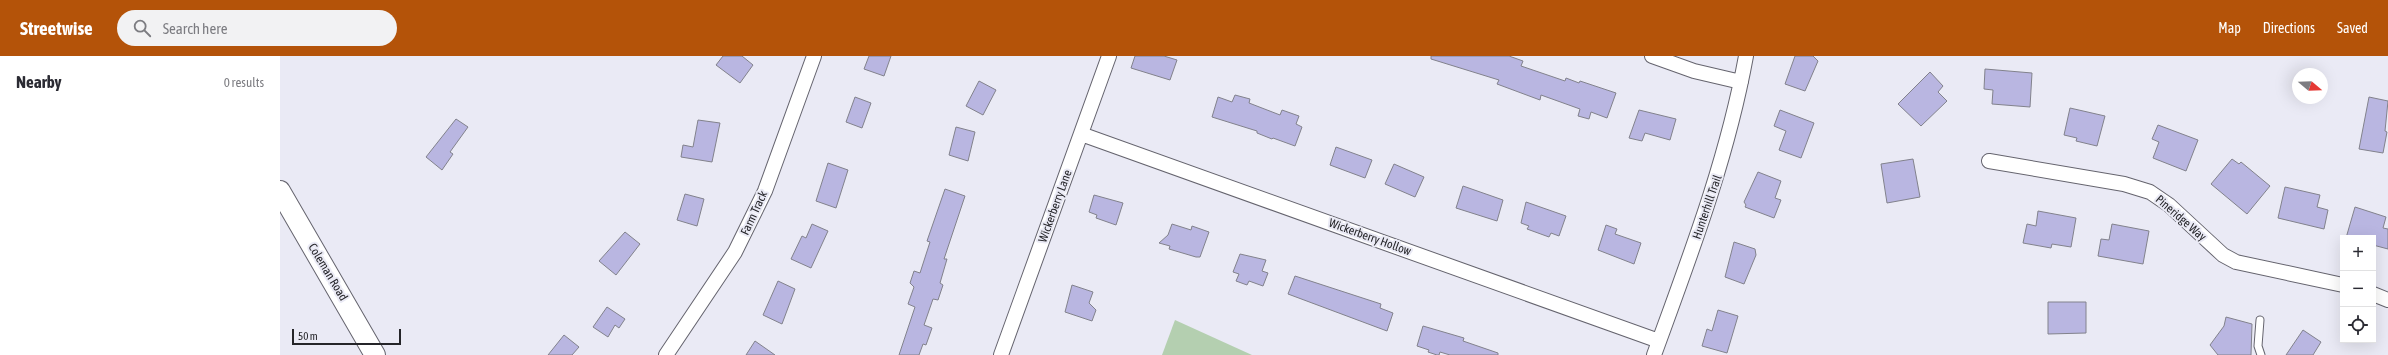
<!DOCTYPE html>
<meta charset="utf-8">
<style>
:root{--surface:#fff;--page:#f2f2f3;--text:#2b2b33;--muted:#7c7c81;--line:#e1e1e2;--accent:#b45309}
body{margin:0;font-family:"Asap Condensed",sans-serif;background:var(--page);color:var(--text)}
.controls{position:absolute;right:12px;bottom:12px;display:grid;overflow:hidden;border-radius:0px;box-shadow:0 4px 16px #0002}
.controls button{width:36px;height:36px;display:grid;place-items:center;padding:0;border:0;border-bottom:1px solid var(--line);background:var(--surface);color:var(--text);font:20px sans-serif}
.compass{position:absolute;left:2012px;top:12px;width:36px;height:36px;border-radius:50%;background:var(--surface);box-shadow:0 4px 16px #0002;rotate:109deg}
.scale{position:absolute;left:12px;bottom:10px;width:109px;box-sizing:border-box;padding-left:4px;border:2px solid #252529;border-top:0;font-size:11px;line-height:14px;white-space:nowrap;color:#252529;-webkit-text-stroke:3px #eaeaf5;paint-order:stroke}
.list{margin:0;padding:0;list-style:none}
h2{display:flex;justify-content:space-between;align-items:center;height:52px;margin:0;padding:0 16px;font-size:17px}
h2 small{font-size:13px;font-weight:400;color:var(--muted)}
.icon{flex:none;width:22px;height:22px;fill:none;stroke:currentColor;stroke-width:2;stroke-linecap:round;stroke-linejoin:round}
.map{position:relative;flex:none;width:2108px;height:299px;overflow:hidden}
header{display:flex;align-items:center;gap:24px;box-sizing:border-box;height:56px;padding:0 20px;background:var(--accent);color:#fff}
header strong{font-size:19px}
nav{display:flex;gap:22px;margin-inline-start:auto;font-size:14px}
.search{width:280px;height:36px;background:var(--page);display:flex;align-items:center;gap:10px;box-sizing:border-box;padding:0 14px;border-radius:22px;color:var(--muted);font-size:15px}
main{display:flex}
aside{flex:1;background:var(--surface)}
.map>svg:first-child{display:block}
.green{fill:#b4cfb0}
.building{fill:#b9b6e1;stroke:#82828c}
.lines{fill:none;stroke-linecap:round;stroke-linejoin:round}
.lane-casing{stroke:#65646e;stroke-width:9}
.street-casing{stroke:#65646e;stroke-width:16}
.secondary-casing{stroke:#65646e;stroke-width:22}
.lane{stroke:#fff;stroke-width:7}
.street{stroke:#fff;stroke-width:14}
.secondary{stroke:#fff;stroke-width:20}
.labels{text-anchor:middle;stroke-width:4;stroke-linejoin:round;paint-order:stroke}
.street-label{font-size:12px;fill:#252529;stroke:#eaeaf5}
</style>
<header>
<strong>Streetwise</strong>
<div class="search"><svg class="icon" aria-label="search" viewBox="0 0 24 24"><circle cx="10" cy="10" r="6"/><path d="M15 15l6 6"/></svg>Search here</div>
<nav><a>Map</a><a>Directions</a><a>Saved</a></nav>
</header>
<main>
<aside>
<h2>Nearby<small>0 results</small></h2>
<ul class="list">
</ul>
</aside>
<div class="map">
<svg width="2108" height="299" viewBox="0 0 2108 299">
<rect width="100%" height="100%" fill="#eaeaf5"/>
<!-- green -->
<path class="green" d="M895 264 972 299H882Z"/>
<!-- building -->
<path class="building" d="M443 0H462L473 9 460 27 436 9Z
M589 0H611L604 20 584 13Z
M855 0H884L897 4 890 24 851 12Z
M1151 0H1229L1243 5 1241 10 1285 25 1286 22 1299 27 1300 25 1336 37 1327 62 1311 56 1309 63 1298 60 1300 53 1261 39 1260 44 1217 28 1219 24 1151 3Z
M1515 0H1533L1538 5 1525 35 1505 28Z
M1705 13 1752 17 1750 51 1712 48 1713 34 1704 33Z
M1650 16 1663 30 1658 36 1667 45 1641 70 1618 48Z
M699 25 716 34 703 59 686 50Z
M955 39 970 43 969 47 1000 59 1002 54 1019 60 1016 68 1022 71 1015 90 993 82 992 83 977 77V75L932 61 938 41 952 46Z
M575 41 591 47 582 72 566 66Z
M2089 41 2108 45 2105 75 2107 76 2103 97 2079 93Z
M1790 52 1825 60 1817 90 1796 85 1797 82 1784 79Z
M1359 54 1396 63 1390 84 1365 77 1362 85 1349 82Z
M1500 54 1534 67 1521 102 1499 94 1506 75 1494 70Z
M176 63 188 71 170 96 173 98 162 114 146 101Z
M418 64 440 67 432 106 401 101 403 89 413 91Z
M1878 69 1918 84 1906 115 1873 102 1879 86 1872 83Z
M676 71 695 76 688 105 669 99Z
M1056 91 1092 104 1085 122 1050 109Z
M1633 103 1640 141 1607 147 1601 108Z
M1952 103 1959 108 1961 106 1990 130 1967 158 1931 128Z
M548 107 568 114 556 152 536 145Z
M1114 108 1144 121 1135 141 1105 128Z
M1478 116 1501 125 1495 142 1501 144 1494 162 1465 151 1466 149 1464 146Z
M1183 130 1223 144 1217 165 1176 152Z
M2005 131 2040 139 2037 151 2048 154 2044 173 1998 162Z
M665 133 685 140 664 203H667L660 227 663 229 658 244 653 243 644 269 652 272 646 289 643 288 639 299H619L635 251 628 248 634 231 630 227 634 215 640 217 650 186 647 185Z
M405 138 424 143 417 170 397 164Z
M814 139 843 147 836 169 816 162 817 159 809 156Z
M1246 146 1286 160 1279 180 1271 177 1269 181 1247 173 1249 170 1241 167Z
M2075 151 2106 161 2103 172 2108 173V193L2093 189V182H2066Z
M1758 155 1796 162 1791 191 1772 188 1771 192 1743 187 1747 168 1756 170Z
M532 168 548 175 531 212 511 203 522 180 526 182Z
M892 168 911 174 912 170 929 176 920 201H916L889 193 890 190 879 187 888 179Z
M1832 168 1869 175 1863 208 1818 200 1821 183 1829 184Z
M1326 169 1337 173 1335 178 1361 187 1354 208 1318 194Z
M345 176 360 188 336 219 319 205Z
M1454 186 1475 193 1476 199 1464 228 1445 221Z
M960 198 986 204 982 215 988 217 983 230 969 225 967 229 956 225 959 218 953 216Z
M1015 220 1101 248 1100 252 1113 257 1107 275 1008 238Z
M498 225 515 233 502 268 483 259Z
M792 229 813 236 809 247 816 254 812 265 785 256Z
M1768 246H1806V277L1768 278Z
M327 251 345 263 339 272 335 269 328 281 313 271Z
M1438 254 1458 260 1447 297 1422 290 1427 273 1432 275Z
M1946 261 1972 268 1971 299H1938L1930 289 1944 270Z
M1143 270 1184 282 1183 285 1218 297V299H1170L1160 296 1159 299H1157L1148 296 1149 294 1137 290Z
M2023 274 2041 286 2033 299H2006Z
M284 279 299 291 292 299H268Z
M475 285 495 299H466Z"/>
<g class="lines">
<!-- lane casing -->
<g class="lane-casing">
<path id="lane" d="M1980 264 1978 290 1981 299"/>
</g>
<!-- street casing -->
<g class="street-casing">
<path id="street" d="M1372 0 1414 15 1461 26
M801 78 1379 285
M1709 105 1844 128 1870 136 1889 149 1943 199 1956 206 2063 229
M2093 238 2108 244
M386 299 455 196 485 135 534 0
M721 299 829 0
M1374 299C1410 200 1447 104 1466 0"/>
</g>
<!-- secondary casing -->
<g class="secondary-casing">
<path id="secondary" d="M0 135 95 299"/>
</g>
<!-- lane -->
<use href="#lane" class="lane"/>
<!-- street -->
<use href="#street" class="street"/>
<!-- secondary -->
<use href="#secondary" class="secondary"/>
</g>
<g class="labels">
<!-- street labels -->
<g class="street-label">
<text transform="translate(775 150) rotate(-70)" y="4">Wickerberry Lane</text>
<text transform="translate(1427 151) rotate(-71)" y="4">Hunterhill Trail</text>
<text transform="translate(474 157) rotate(-65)" y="4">Farm Track</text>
<text transform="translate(1901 162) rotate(41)" y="4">Pineridge Way</text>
<text transform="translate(1090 181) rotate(20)" y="4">Wickerberry Hollow</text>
<text transform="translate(48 216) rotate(59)" y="4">Coleman Road</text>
</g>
</g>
</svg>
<div class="controls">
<button>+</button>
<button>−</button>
<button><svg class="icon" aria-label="locate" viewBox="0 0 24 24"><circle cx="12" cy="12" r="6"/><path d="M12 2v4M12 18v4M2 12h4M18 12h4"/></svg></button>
</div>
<svg class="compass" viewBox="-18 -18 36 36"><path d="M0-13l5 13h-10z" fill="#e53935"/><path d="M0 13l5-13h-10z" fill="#7c7c81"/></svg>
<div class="scale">50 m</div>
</div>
</main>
